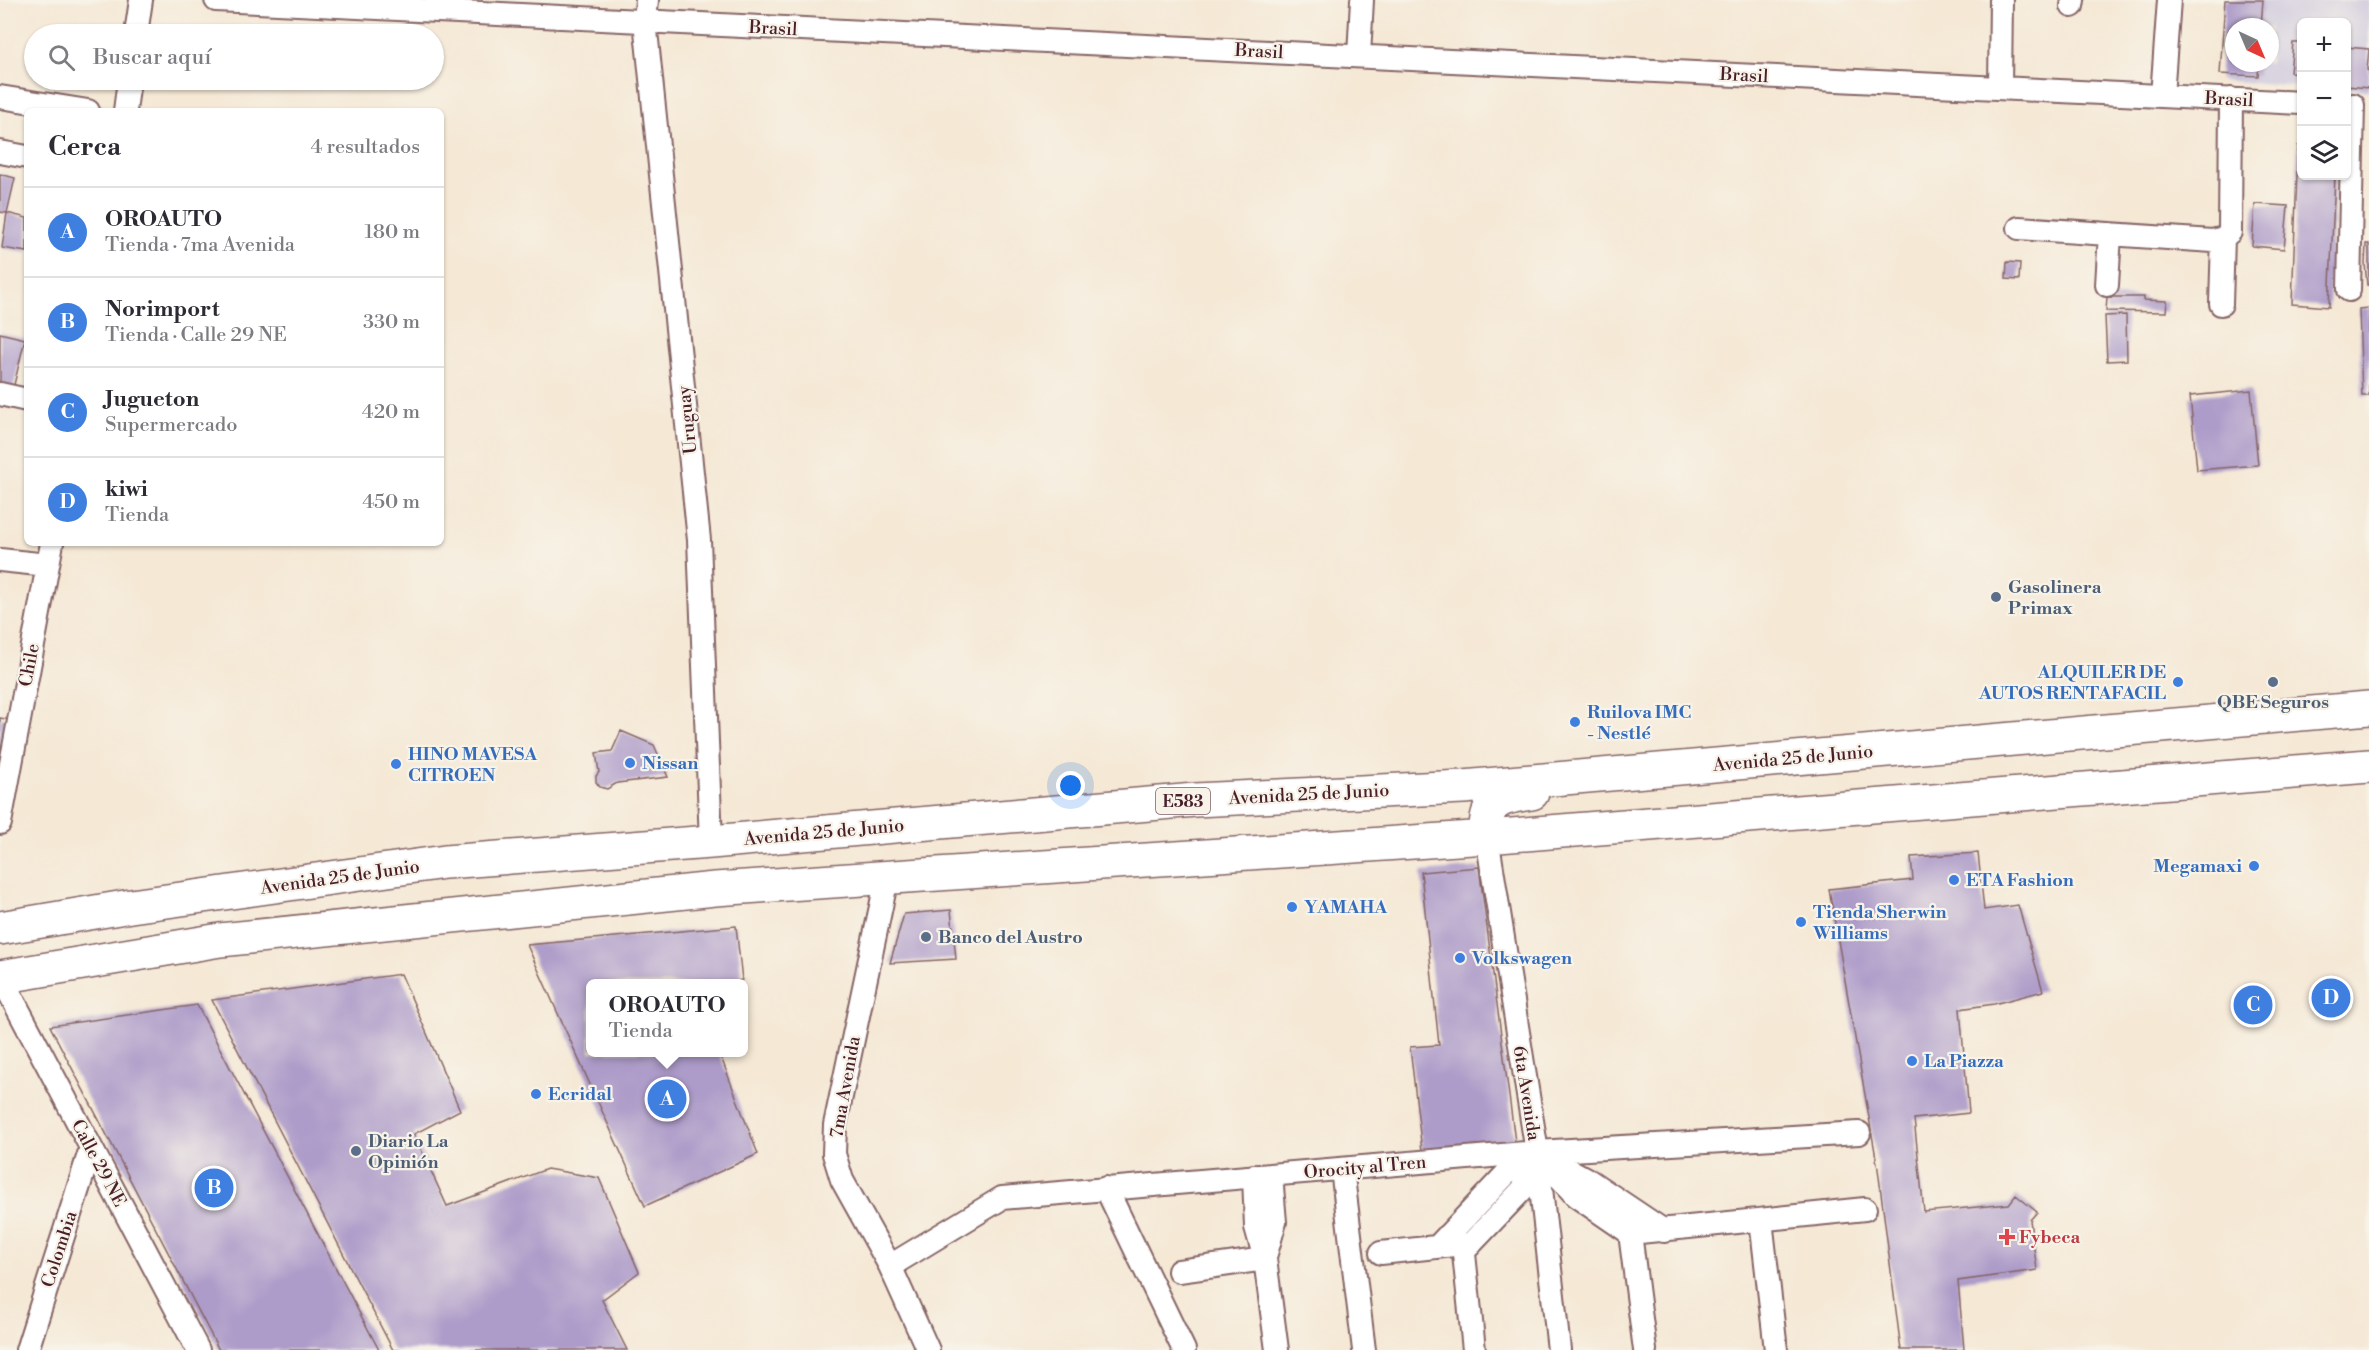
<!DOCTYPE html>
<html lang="es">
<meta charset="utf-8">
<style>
:root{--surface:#fff;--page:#f7f7f7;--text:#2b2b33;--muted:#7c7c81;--line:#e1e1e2;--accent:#0b8043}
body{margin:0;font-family:"Libre Bodoni",serif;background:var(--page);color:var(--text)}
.controls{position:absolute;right:18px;top:18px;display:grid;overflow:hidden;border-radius:9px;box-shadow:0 2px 4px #0004}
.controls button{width:54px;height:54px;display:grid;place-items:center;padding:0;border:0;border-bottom:2px solid var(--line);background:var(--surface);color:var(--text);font:30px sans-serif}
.compass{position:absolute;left:2225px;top:18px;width:54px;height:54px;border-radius:50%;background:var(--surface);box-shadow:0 2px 4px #0004;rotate:136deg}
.you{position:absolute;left:1071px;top:786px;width:21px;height:21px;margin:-15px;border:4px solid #fff;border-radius:50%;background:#1a73e8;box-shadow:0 0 0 9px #1a73e833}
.badge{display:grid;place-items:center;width:39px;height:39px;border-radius:50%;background:var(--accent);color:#fff;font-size:20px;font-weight:700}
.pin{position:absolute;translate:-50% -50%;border:3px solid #fff;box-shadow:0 2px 6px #0006}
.popup{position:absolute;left:586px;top:979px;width:162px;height:78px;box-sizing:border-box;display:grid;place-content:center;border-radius:9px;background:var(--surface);filter:drop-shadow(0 2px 4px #0005);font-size:20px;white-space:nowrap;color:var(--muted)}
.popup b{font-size:22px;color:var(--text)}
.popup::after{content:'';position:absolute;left:50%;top:100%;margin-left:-12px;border:12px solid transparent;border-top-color:var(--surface)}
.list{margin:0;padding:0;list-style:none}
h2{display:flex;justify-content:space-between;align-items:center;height:78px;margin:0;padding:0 24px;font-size:26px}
h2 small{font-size:20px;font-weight:400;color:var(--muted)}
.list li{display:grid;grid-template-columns:39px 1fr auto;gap:18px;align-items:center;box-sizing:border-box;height:90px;padding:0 24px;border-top:2px solid var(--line)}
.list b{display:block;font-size:22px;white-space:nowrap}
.list p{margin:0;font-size:20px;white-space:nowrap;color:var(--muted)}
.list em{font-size:20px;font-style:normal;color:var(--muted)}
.icon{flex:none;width:33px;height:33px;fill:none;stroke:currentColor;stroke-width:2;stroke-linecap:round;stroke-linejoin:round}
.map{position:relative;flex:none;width:2369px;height:1350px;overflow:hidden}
.search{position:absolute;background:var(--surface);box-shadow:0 2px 4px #0004;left:24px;top:24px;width:420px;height:66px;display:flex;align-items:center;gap:15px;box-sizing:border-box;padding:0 21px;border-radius:33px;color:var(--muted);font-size:22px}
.panel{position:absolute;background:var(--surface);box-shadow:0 2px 4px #0004;left:24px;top:108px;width:420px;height:438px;border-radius:9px}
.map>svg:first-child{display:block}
.industrial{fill:#c5c0db;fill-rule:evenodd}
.building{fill:#ad9bc9}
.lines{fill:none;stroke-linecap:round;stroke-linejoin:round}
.street-casing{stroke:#866566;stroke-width:26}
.primary-casing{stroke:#866566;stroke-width:36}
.street{stroke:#fff;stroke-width:22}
.primary{stroke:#fff;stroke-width:33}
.service-dot{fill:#5c6f8a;stroke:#f7f3e8;stroke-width:2}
.shop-dot{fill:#3f7fe0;stroke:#f7f3e8;stroke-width:2}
.health-dot{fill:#e0444e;stroke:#f7f3e8;stroke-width:2}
.labels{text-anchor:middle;stroke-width:4.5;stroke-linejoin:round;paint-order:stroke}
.shield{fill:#f7f3e8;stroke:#7e5f64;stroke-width:1.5}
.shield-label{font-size:16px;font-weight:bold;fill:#4a1f2b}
.street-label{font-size:18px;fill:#4a1f2b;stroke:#f7f3e8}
.service-label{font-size:18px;font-weight:bold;fill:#4e5e75;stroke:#f7f3e8;text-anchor:start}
.shop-label{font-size:18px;font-weight:bold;fill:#366cbe;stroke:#f7f3e8;text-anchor:start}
.health-label{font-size:18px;font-weight:bold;fill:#be3a42;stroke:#f7f3e8;text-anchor:start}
</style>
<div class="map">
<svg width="2369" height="1350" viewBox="0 0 2369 1350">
<rect width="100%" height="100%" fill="#f7f3e8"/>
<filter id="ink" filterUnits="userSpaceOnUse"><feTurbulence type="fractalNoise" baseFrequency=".0167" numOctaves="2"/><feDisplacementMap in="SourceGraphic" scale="12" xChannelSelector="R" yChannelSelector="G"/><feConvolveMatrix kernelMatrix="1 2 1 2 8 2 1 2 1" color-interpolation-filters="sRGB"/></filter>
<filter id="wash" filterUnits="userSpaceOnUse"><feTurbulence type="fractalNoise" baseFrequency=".008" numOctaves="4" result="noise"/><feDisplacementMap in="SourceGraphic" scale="24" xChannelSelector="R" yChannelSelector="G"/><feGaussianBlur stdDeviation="1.35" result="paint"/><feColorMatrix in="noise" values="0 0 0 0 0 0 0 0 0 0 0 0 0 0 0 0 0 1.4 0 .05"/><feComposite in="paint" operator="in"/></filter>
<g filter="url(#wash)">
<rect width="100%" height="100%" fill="#f5e8d5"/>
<!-- industrial -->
<path class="industrial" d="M2224 0H2369V91L2347 89 2346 22H2302L2301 86 2219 80ZM2234 27H2270V63H2234Z"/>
<g id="blocks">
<!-- building -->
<path class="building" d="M2225 0H2263L2261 27H2234V63H2259L2258 76 2220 74Z
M2293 43H2302V73L2290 72Z
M2346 47 2369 49 2367 70 2369 71V88L2346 86Z
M2298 146H2302V176H2335L2329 307 2292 304Z
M0 174 15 178 7 213 0 212Z
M2255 204 2288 206 2284 249 2252 246Z
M7 213 27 218V252L2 248Z
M2366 244H2369V285H2367L2365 264Z
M2007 262 2020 263 2019 280 2006 279Z
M2107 297H2144V300L2167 301 2166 312 2106 311Z
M2369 308V396H2362L2359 309Z
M2126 315 2127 360 2107 361 2105 316Z
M0 333 25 339 13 389 0 386Z
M2251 390 2258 465 2197 470 2190 396Z
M0 718 12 720 0 786Z
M621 731 654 745 668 777 617 783 607 789 600 787 596 782V776L599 772 596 753 612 751Z
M1978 853 1984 910 2018 905 2043 991 1994 1004 1960 1009 1969 1113 1914 1119 1924 1212 2009 1204 2016 1195 2037 1212 2030 1220 2037 1270 1958 1281 1964 1350H1901L1878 1169 1829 889 1913 880 1911 857Z
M1479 867 1516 1149 1422 1151 1410 1047 1439 1045 1421 872Z
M951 910 956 959 890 963 904 914Z
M736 926 742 980 725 984H590V1052H719L758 1154 645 1206 527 945Z
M401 974 460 1110 414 1134 447 1206 547 1169 599 1178 639 1272 602 1300 627 1350H393L212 1000Z
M197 1005 379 1350H219L50 1026Z"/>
</g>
</g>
<g filter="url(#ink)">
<use href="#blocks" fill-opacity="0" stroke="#866566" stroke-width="1.5"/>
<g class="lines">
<!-- street casing -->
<g class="street-casing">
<path id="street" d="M216 0 2302 103
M647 0 645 21 699 540 711 842
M2072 6 2073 0
M136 34 141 0
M1359 56 1362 0
M2000 88 2001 0
M2162 96 2169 0
M0 97 88 111
M125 111 129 80
M0 152 27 157
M2019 228 2213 241 2223 238 2230 232 2231 99
M2107 285 2110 234
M2349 290 2353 105
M2221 304 2223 238
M0 394 27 400
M0 560 48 565
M0 823 52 543
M1487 837 1537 1152 1559 1350
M887 878 835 1125 834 1154 842 1180 890 1266 928 1350
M1 977 198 1350
M1537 1152 1576 1196 1630 1233 1865 1209
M1551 1160 1588 1180 1664 1231
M1342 1169 1364 1350
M1254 1176 1256 1227 1265 1259 1277 1350
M1106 1188 1184 1350
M1761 1220 1776 1350
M1630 1233 1645 1350
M1438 1246 1507 1173 1535 1153
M1464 1251 1523 1189 1535 1157
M1381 1253 1463 1244 1474 1350
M1265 1257 1275 1222 1271 1175
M890 1266 1002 1198 1537 1152 1859 1133
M1179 1271 1265 1259
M27 1350 91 1148"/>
</g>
<!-- primary casing -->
<g class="primary-casing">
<path id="primary" d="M1487 837C1482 801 1501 797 1532 793
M0 928 131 906 445 862 711 842 1195 800 1463 787 2369 708
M0 977 220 940 715 889 1487 837 2369 766"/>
</g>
<!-- street -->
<use href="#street" class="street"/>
<!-- primary -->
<use href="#primary" class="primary"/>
</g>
</g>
<!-- markers -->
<g class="service-dot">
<circle cx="1996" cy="597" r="6"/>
<circle cx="2273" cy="682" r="6"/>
<circle cx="926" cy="937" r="6"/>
<circle cx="356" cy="1151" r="6"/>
</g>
<g class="shop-dot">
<circle cx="2178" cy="682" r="6"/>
<circle cx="1575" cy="722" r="6"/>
<circle cx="630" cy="763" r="6"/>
<circle cx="396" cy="764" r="6"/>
<circle cx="2254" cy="866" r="6"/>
<circle cx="1954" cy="880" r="6"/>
<circle cx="1292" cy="907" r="6"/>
<circle cx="1801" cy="922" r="6"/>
<circle cx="1460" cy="958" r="6"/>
<circle cx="1912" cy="1061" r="6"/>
<circle cx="536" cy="1094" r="6"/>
</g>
<path class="health-dot" d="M2004 1228h6v6h6v6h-6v6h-6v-6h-6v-6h6z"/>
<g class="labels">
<!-- shield labels -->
<rect class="shield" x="1156" y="788" width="54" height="26" rx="4.5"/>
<g class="shield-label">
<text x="1183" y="807">E583</text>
</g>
<!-- street labels -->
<g class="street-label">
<text transform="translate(773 28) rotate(3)" y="6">Brasil</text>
<text transform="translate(1259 51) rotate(3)" y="6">Brasil</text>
<text transform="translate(1744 75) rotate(3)" y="6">Brasil</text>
<text transform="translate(2229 99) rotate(3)" y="6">Brasil</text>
<text transform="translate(687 420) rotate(-96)" y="6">Uruguay</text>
<text transform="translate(29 665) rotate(-79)" y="6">Chile</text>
<text transform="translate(1793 758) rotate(-5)" y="6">Avenida 25 de Junio</text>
<text transform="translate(1309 794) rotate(-3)" y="6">Avenida 25 de Junio</text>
<text transform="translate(824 832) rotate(-5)" y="6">Avenida 25 de Junio</text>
<text transform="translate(340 877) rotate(-8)" y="6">Avenida 25 de Junio</text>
<text transform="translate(845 1087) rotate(-80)" y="6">7ma Avenida</text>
<text transform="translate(1527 1093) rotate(81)" y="6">6ta Avenida</text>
<text transform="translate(99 1163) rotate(62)" y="6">Calle 29 NE</text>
<text transform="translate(1365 1167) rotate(-5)" y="6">Orocity al Tren</text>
<text transform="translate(59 1249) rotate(-72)" y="6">Colombia</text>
</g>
<!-- service labels -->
<g class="service-label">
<text x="2008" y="593">Gasolinera<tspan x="2008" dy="21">Primax</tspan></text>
<text x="2273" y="708" text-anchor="middle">QBE Seguros</text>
<text x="938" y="943">Banco del Austro</text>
<text x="368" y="1147">Diario La<tspan x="368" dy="21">Opinión</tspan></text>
</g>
<!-- shop labels -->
<g class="shop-label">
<text x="2166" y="678" text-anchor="end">ALQUILER DE<tspan x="2166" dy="21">AUTOS RENTAFACIL</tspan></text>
<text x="1587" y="718">Ruilova IMC<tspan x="1587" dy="21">- Nestlé</tspan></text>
<text x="408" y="760">HINO MAVESA<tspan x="408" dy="21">CITROEN</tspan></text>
<text x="642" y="769">Nissan</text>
<text x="2242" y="872" text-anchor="end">Megamaxi</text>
<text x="1966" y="886">ETA Fashion</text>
<text x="1304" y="913">YAMAHA</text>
<text x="1813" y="918">Tienda Sherwin<tspan x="1813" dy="21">Williams</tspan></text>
<text x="1472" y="964">Volkswagen</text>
<text x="1924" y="1067">La Piazza</text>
<text x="548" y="1100">Ecridal</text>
</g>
<!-- health labels -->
<g class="health-label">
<text x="2019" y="1243">Fybeca</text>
</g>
</g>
</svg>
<div class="controls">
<button>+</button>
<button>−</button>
<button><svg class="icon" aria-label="layers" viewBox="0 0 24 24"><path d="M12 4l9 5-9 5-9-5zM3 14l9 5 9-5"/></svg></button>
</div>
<svg class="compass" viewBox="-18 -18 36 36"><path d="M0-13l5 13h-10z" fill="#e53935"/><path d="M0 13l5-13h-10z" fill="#7c7c81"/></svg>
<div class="you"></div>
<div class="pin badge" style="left:667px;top:1099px;background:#3f7fe0">A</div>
<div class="popup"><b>OROAUTO</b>Tienda</div>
<div class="pin badge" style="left:214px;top:1188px;background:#3f7fe0">B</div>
<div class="pin badge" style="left:2253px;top:1005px;background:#3f7fe0">C</div>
<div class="pin badge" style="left:2331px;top:998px;background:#3f7fe0">D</div>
<div class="search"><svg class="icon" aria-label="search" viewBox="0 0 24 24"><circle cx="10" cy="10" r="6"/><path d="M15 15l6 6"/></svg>Buscar aquí</div>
<section class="panel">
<h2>Cerca<small>4 resultados</small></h2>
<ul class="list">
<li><span class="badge" style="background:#3f7fe0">A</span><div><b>OROAUTO</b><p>Tienda · 7ma Avenida</p></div><em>180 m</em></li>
<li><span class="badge" style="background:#3f7fe0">B</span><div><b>Norimport</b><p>Tienda · Calle 29 NE</p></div><em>330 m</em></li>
<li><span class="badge" style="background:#3f7fe0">C</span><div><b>Jugueton</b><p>Supermercado</p></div><em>420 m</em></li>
<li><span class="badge" style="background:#3f7fe0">D</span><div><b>kiwi</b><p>Tienda</p></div><em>450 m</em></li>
</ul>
</section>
</div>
